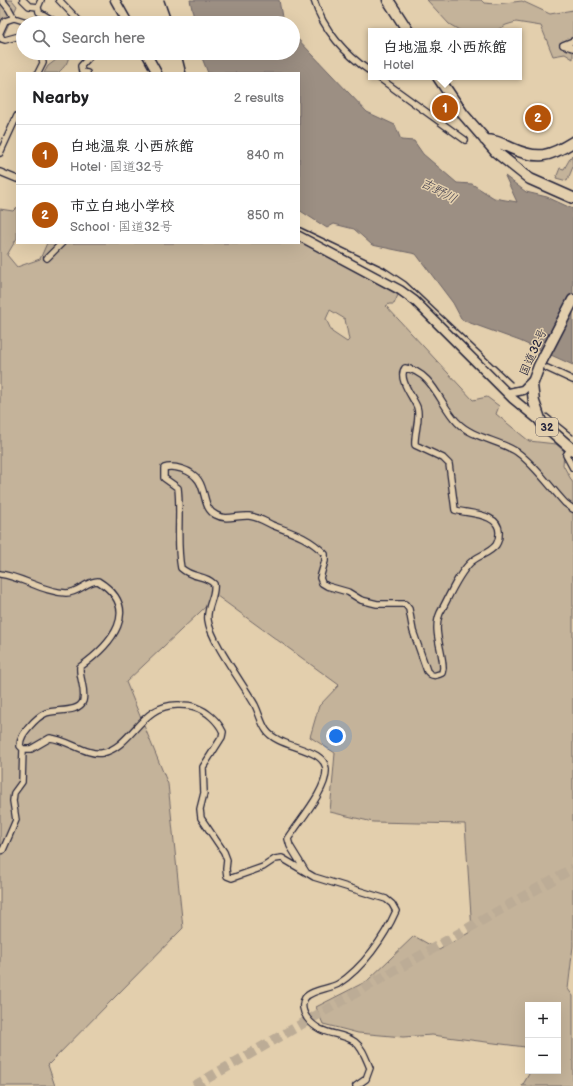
<!DOCTYPE html>
<meta charset="utf-8">
<style>
:root{--surface:#fff;--page:#f6f6f6;--text:#202124;--muted:#757577;--line:#e0e0e0;--accent:#b45309}
body{margin:0;font-family:"Balsamiq Sans","Klee One",sans-serif;background:var(--page);color:var(--text)}
.controls{position:absolute;right:12px;bottom:12px;display:grid;overflow:hidden;border-radius:0px;box-shadow:0 4px 16px #0002}
.controls button{width:36px;height:36px;display:grid;place-items:center;padding:0;border:0;border-bottom:1px solid var(--line);background:var(--surface);color:var(--text);font:20px sans-serif}
.you{position:absolute;left:336px;top:736px;width:14px;height:14px;margin:-10px;border:3px solid #fff;border-radius:50%;background:#1a73e8;box-shadow:0 0 0 6px #1a73e833}
.badge{display:grid;place-items:center;width:26px;height:26px;border-radius:50%;background:var(--accent);color:#fff;font-size:13px;font-weight:700}
.pin{position:absolute;translate:-50% -50%;border:2px solid #fff;box-shadow:0 1px 4px #0006}
.popup{position:absolute;left:368px;top:28px;width:154px;height:52px;box-sizing:border-box;display:grid;place-content:center;border-radius:0px;background:var(--surface);filter:drop-shadow(0 1px 3px #0005);font-size:13px;white-space:nowrap;color:var(--muted)}
.popup b{font-size:15px;color:var(--text)}
.popup::after{content:'';position:absolute;left:50%;top:100%;margin-left:-8px;border:8px solid transparent;border-top-color:var(--surface)}
.list{margin:0;padding:0;list-style:none}
h2{display:flex;justify-content:space-between;align-items:center;height:52px;margin:0;padding:0 16px;font-size:17px}
h2 small{font-size:13px;font-weight:400;color:var(--muted)}
.list li{display:grid;grid-template-columns:26px 1fr auto;gap:12px;align-items:center;box-sizing:border-box;height:60px;padding:0 16px;border-top:1px solid var(--line)}
.list b{display:block;font-size:15px;white-space:nowrap}
.list p{margin:0;font-size:13px;white-space:nowrap;color:var(--muted)}
.list em{font-size:13px;font-style:normal;color:var(--muted)}
.icon{flex:none;width:22px;height:22px;fill:none;stroke:currentColor;stroke-width:2;stroke-linecap:round;stroke-linejoin:round}
.map{position:relative;flex:none;width:573px;height:1086px;overflow:hidden}
.search{position:absolute;background:var(--surface);box-shadow:0 4px 16px #0002;left:16px;top:16px;width:284px;height:44px;display:flex;align-items:center;gap:10px;box-sizing:border-box;padding:0 14px;border-radius:22px;color:var(--muted);font-size:15px}
.panel{position:absolute;background:var(--surface);box-shadow:0 4px 16px #0002;left:16px;top:72px;width:284px;height:172px;border-radius:0px}
.map>svg:first-child{display:block}
.green{fill:#c4b39a;stroke:#736a6a;fill-rule:evenodd}
.water{fill:#9c8f83;stroke:#6b6366}
.lines{fill:none;stroke-linecap:round;stroke-linejoin:round}
.highway-tunnel{stroke:#bcac96;stroke-width:10;stroke-dasharray:10 5;stroke-linecap:butt}
.street-casing{stroke:#22223b;stroke-width:8}
.secondary-casing{stroke:#22223b;stroke-width:11}
.highway-casing{stroke:#22223b;stroke-width:13}
.street{stroke:#e3cfad;stroke-width:5.5}
.secondary{stroke:#e3cfad;stroke-width:8}
.highway{stroke:#e3cfad;stroke-width:10}
.rail{stroke:#22223b;stroke-width:1.5}
.labels{text-anchor:middle;stroke-width:3;stroke-linejoin:round;paint-order:stroke}
.shield{fill:#e3cfad;stroke:#5c565d;stroke-width:1}
.shield-label{font-size:11px;font-weight:bold;fill:#22223b}
.street-label{font-size:12px;fill:#22223b;stroke:#e3cfad}
.water-label{font-size:13px;font-style:italic;fill:#403d4d;stroke:#e3cfad}
</style>
<div class="map">
<svg width="573" height="1086" viewBox="0 0 573 1086">
<rect width="100%" height="100%" fill="#e3cfad"/>
<filter id="ink" filterUnits="userSpaceOnUse"><feTurbulence type="fractalNoise" baseFrequency=".025" numOctaves="2"/><feDisplacementMap in="SourceGraphic" scale="8" xChannelSelector="R" yChannelSelector="G"/><feConvolveMatrix kernelMatrix="1 2 1 2 8 2 1 2 1" color-interpolation-filters="sRGB"/></filter>
<g filter="url(#ink)">
<!-- green -->
<path class="green" d="M0 0H12L17 6 0 43Z
M427 0H481L484 3 496 4 522 1 550 14 573 10V59L565 54 553 56 541 26 516 22 506 25 497 30 461 31 449 24Z
M45 53H68C70 62 64 67 58 73H44L48 66 56 60 55 53Z
M572 155 573 167 567 181 556 178 560 168 564 169Z
M17 207V238L7 255 17 267 40 259 47 243H299V240L398 295 394 304H389L386 306 473 400 487 397 499 406 496 414 529 441 556 444 564 451 563 465 573 483V946L568 989 573 996V1086H522L529 1074V1071H558V1005H528V1065L525 1047 432 1035 403 1037 358 1033 323 1024 316 1007 367 981 414 936 439 950 472 931 465 824 373 822 330 812 335 753 310 737 319 706 339 685 217 596 126 682 168 784 183 928 48 1065 55 1086H0V209L13 211ZM330 310 345 319 349 340 347 342 332 332 326 319Z"/>
<!-- water -->
<path class="water" d="M190 0H279L283 23H195Z
M293 34 367 112 395 125 401 140 414 141 423 154 457 183 472 184 494 198 517 202 505 176 526 192 547 197 573 209V365L520 341 462 320 453 303 416 254 372 245 354 229 334 224 327 228 299 210V73H208L200 53H293Z"/>
<g class="lines">
<!-- highway-tunnel -->
<path class="highway-tunnel" d="M194 1086 573 868"/>
<!-- street casing -->
<g class="street-casing">
<path id="street" d="M2 0 9 9 14 18
M23 0 29 6 38 7
M41 0 38 7 39 12 57 23
M59 0 81 23
M314 0C323 30 346 55 371 72
M0 32 5 21 14 18 30 23
M0 35 2 39 5 40 23 35
M573 41 563 45 573 48
M38 73 43 63 41 53
M87 73 82 72 81 66 93 53
M378 77 465 140
M0 153 17 116
M0 172 17 179
M47 258 62 243
M547 368 573 380
M571 448 566 455 573 468
M0 574C23 577 43 592 66 593 79 593 86 581 98 581 143 609 111 645 80 667 79 678 86 689 83 701 79 713 56 709 46 713 39 716 34 721 29 727 24 733 20 738 20 746L23 749 22 782 14 793 13 801 16 820 3 850 0 851
M23 749H31L50 738C66 739 88 756 102 753 134 746 140 703 180 705 185 705 190 705 195 707 207 711 218 721 223 732L222 737 203 767 204 793 200 809 201 818 224 852 227 860 226 869 227 876 232 878 263 867 275 859 282 858 314 877 386 899 392 904 396 911C384 938 363 968 338 984 329 989 311 990 305 998 301 1004 303 1012 307 1018 321 1037 340 1031 355 1042 363 1048 366 1059 370 1068L366 1079 356 1086
M306 872 290 846 288 839C299 821 327 790 326 770 326 747 278 749 266 730 261 723 259 713 255 705 244 685 210 640 208 620 206 607 216 596 214 584 204 574 193 579 181 568 176 542 181 515 178 488L164 478V468C170 466 176 467 182 469 212 478 198 507 216 515 226 521 238 515 249 516 258 517 264 521 272 525 293 533 308 537 325 554V561L320 578 322 583 327 586 348 592 361 600 377 604H405L409 609 413 631 427 671C432 677 435 676 442 673L443 668C443 650 432 631 440 613 449 597 457 576 470 563 478 555 489 554 496 545 498 542 499 538 499 534 501 513 469 514 455 510L449 464 443 458 415 445C414 432 421 418 417 407 413 397 397 378 405 368 433 372 440 405 457 422 472 438 499 440 517 452 534 464 551 488 565 503L573 509"/>
</g>
<!-- secondary casing -->
<g class="secondary-casing">
<path id="secondary" d="M115 0 128 23
M146 53 157 73
M299 236 400 290 415 301 513 399 541 422
M509 393 523 390 532 381"/>
</g>
<!-- highway casing -->
<g class="highway-casing">
<path id="highway" d="M388 0 408 31
M438 77 463 114 496 152 530 179 573 198
M485 140C495 140 502 144 511 148 538 160 549 157 573 142
M573 300 539 366 532 385 534 402 541 422 573 450"/>
</g>
<!-- street -->
<use href="#street" class="street"/>
<!-- secondary -->
<use href="#secondary" class="secondary"/>
<!-- highway -->
<use href="#highway" class="highway"/>
<!-- rail -->
<path class="rail" d="M164 0 172 23
M181 53 186 73
M299 227 385 268 406 282 512 382
M547 414 573 435"/>
</g>
</g>
<g class="labels">
<!-- shield labels -->
<rect class="shield" x="536" y="418" width="22" height="18" rx="3"/>
<g class="shield-label">
<text x="547" y="431">32</text>
</g>
<!-- street labels -->
<g class="street-label">
<text transform="translate(533 352) rotate(-66)" y="4">国道32号</text>
</g>
<!-- water labels -->
<g class="water-label">
<text transform="translate(439 190) rotate(28)" y="5">吉野川</text>
</g>
</g>
</svg>
<div class="controls">
<button>+</button>
<button>−</button>
</div>
<div class="you"></div>
<div class="pin badge" style="left:445px;top:108px">1</div>
<div class="popup"><b>白地温泉 小西旅館</b>Hotel</div>
<div class="pin badge" style="left:538px;top:118px">2</div>
<div class="search"><svg class="icon" aria-label="search" viewBox="0 0 24 24"><circle cx="10" cy="10" r="6"/><path d="M15 15l6 6"/></svg>Search here</div>
<section class="panel">
<h2>Nearby<small>2 results</small></h2>
<ul class="list">
<li><span class="badge">1</span><div><b>白地温泉 小西旅館</b><p>Hotel · 国道32号</p></div><em>840 m</em></li>
<li><span class="badge">2</span><div><b>市立白地小学校</b><p>School · 国道32号</p></div><em>850 m</em></li>
</ul>
</section>
</div>
